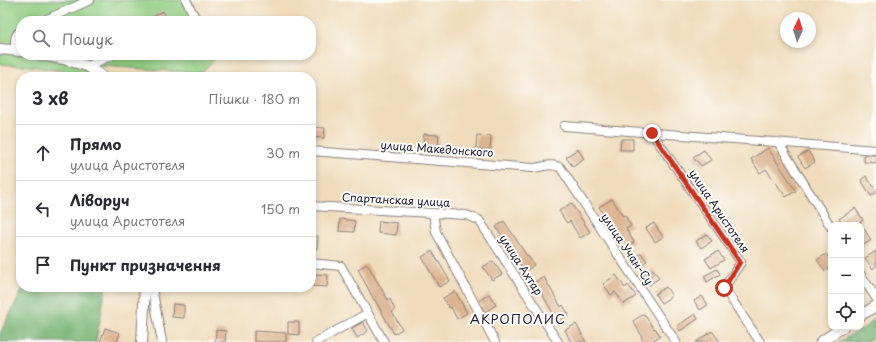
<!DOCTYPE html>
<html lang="uk">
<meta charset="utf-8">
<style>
:root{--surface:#fff;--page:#f2f2f3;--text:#2b2b33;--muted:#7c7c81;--line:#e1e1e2}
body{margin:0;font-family:"Playpen Sans",sans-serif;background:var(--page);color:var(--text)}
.controls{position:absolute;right:12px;bottom:12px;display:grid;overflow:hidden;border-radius:8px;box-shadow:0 2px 6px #0003}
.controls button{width:36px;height:36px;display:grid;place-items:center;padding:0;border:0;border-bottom:1px solid var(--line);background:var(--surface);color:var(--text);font:20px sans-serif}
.compass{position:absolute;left:780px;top:12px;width:36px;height:36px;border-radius:50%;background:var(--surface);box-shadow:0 2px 6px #0003;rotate:4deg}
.stop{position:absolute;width:12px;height:12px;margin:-9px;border:3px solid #c8321e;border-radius:50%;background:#fff}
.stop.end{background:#c8321e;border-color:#fff;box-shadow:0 1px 4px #0008}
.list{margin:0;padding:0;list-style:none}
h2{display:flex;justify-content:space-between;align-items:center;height:52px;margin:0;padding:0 16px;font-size:17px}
h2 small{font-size:13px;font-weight:400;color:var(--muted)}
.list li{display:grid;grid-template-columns:26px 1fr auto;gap:12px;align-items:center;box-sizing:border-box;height:56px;padding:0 16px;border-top:1px solid var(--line)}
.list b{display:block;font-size:15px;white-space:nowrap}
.list p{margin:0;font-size:13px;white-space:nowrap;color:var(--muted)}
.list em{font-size:13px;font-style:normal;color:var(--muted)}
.icon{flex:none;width:22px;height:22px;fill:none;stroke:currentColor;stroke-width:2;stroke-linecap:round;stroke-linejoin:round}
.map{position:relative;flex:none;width:876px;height:342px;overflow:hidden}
.search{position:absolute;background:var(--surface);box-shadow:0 2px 6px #0003;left:16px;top:16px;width:300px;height:44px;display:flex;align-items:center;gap:10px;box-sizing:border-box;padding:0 14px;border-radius:16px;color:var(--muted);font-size:15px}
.panel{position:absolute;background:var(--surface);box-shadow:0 2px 6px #0003;left:16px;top:72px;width:300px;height:220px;border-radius:16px}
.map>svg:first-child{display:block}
.green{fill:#90cc81;stroke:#59775e}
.forest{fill:#74b06f;stroke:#4b6955}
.building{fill:#dcb390}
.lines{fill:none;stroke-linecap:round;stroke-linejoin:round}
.minor-casing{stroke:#897f7c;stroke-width:10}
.major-casing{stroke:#897f7c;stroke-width:12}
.minor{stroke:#fff;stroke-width:8}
.major{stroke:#fff;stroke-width:10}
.route{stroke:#c8321e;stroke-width:5}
.labels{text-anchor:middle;stroke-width:4;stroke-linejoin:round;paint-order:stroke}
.street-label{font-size:11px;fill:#22223b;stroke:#fdfcf7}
.quarter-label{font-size:13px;letter-spacing:1px;fill:#22223b;stroke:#fdfcf7}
</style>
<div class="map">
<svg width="876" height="342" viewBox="0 0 876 342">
<rect width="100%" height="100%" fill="#fdfcf7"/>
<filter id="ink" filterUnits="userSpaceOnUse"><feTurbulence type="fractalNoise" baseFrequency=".025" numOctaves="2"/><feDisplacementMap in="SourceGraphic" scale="8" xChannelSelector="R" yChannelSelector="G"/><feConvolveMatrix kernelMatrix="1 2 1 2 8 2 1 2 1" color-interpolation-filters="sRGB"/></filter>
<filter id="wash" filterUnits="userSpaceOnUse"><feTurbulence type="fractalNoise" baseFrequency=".012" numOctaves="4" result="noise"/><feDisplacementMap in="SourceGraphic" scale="16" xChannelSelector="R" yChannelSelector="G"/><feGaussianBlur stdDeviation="0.9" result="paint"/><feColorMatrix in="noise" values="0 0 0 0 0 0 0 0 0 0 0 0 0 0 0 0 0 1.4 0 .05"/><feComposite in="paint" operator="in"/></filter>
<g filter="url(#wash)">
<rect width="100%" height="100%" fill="#f0dcbc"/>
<!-- green -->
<path class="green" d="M0 0H191L200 21H21V55H216L217 57 201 73 102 66 87 75 30 66 0 64Z"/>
<!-- forest -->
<path class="forest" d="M24 287H106L96 342H0V333Z
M876 316V337C873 338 870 340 867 341 863 342 844 342 838 342L867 326Z"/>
<g id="blocks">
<!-- building -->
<path class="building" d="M163 11 168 21H154L152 17Z
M311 127 325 128 324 138 311 137Z
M424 134 439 135 438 147 423 145Z
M477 135 491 136 490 150 476 149Z
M621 139H633V150H620Z
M768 148 796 191 786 197 766 169 760 173 751 159Z
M578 149 584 159 573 167 566 157Z
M704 150 711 160 701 166 698 162H697L693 157Z
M808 151 815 162 805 168 798 157Z
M864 155H876V163L864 162Z
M866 176 876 190V193L871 196 861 180Z
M612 199 623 216 625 215 631 226 626 229 634 242 624 249 620 243 622 242 599 207Z
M571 203 590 232 580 238 570 221 567 223 559 211Z
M855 208 863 220 860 222 871 240 861 247V225H843L839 219Z
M340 219 355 221 354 232 339 231Z
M379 221 397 223 396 235 378 233Z
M504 221 527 256H528L534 265 525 272 496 227Z
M654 223 663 237 655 242 646 228Z
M707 234 712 241 701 248 696 241Z
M311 235 318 236 317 249 311 248Z
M432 251 450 281 439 287 422 257Z
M718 251 724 260 711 268 705 259Z
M876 251V266L873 269 865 258Z
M641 253 647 261 638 267 632 259Z
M826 254 831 262V267L825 271 817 260Z
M493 261 502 274 492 280 483 267Z
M367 264 388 300 390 299 395 310 392 312 402 329 394 334 375 300H374L358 269Z
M653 269 659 278 649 285 643 276Z
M717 269 720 274 707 282 704 276Z
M313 274 328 275 327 287 312 286Z
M616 275 625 288 628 285 636 296 624 304 615 292 611 295 603 284Z
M544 277 561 307 563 305 569 315 558 322 541 292 539 293 533 283Z
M666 287 672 296 661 303 655 294Z
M455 291 467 313 457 319 451 307 449 308 443 298Z
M489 294 496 305 485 312 479 301Z
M702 296 708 305 700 310 694 301Z
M173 304 184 305V318L172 317Z
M644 314 654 329 655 328 660 336 650 342H644L641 337 642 336 633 321Z
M695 314 698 319 680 331 677 326Z
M288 322H299V335L288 334Z
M363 322 368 331 357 338 352 328Z
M576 324 582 334H581L586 342H571L565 330Z
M105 328 120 333 117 342H100Z
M216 330 226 331 225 342H215Z
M254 331 286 333V342H254Z
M712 331 720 342H696Z"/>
</g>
</g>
<g filter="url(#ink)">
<use href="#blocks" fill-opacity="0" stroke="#897f7c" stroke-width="1"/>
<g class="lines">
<!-- minor casing -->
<g class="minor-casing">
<path id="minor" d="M186 0 197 21
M43 21 90 0
M16 50C15 43 13 35 21 31
M211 55H212
M87 66 113 55
M564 126 876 150
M652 133 741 262 724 288 760 342
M778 142 831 227
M311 151 533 168C545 167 548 163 560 167L676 342
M311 206 466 215 479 220 558 342
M433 213 436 232 495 342
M311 263 341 266 384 342
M861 275 876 298
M152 287 162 342
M316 342 368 313"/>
</g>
<!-- major casing -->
<g class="major-casing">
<path id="major" d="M0 49 21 51
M40 55 64 59 87 66 103 77
M861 315 876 306
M142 342 145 287
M821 342 843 327"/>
</g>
<!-- minor -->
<use href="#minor" class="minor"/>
<!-- major -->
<use href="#major" class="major"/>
</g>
</g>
<g class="lines" filter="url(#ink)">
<!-- route -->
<path class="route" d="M652 133 740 262 724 288"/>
</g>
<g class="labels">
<!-- street labels -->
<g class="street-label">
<text transform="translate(437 149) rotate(4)" y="4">улица Македонского</text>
<text transform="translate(396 200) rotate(3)" y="4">Спартанская улица</text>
<text transform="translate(719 211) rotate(56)" y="4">улица Аристотеля</text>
<text transform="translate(627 249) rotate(56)" y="4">улица Учан-Су</text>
<text transform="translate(521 265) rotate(57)" y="4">улица Ахтар</text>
</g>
<!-- quarter labels -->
<g class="quarter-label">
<text x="518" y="324">АКРОПОЛИС</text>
</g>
</g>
</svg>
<div class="controls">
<button>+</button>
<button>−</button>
<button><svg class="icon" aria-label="locate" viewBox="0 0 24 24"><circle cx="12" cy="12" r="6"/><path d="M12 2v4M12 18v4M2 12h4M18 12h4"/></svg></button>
</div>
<svg class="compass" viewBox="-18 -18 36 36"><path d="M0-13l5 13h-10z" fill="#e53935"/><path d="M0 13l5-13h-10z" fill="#7c7c81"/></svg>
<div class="stop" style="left:724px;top:288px"></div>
<div class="stop end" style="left:652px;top:133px"></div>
<div class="search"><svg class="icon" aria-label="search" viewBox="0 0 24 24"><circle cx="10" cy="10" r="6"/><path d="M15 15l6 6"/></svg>Пошук</div>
<section class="panel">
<h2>3 хв<small>Пішки · 180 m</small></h2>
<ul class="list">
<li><svg class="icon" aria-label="ahead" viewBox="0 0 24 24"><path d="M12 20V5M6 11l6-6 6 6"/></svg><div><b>Прямо</b><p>улица Аристотеля</p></div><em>30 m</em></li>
<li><svg class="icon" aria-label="left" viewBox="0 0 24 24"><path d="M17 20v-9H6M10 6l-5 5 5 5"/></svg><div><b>Ліворуч</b><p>улица Аристотеля</p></div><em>150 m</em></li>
<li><svg class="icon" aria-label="arrive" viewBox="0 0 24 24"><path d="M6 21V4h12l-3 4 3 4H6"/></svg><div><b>Пункт призначення</b></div></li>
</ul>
</section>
</div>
